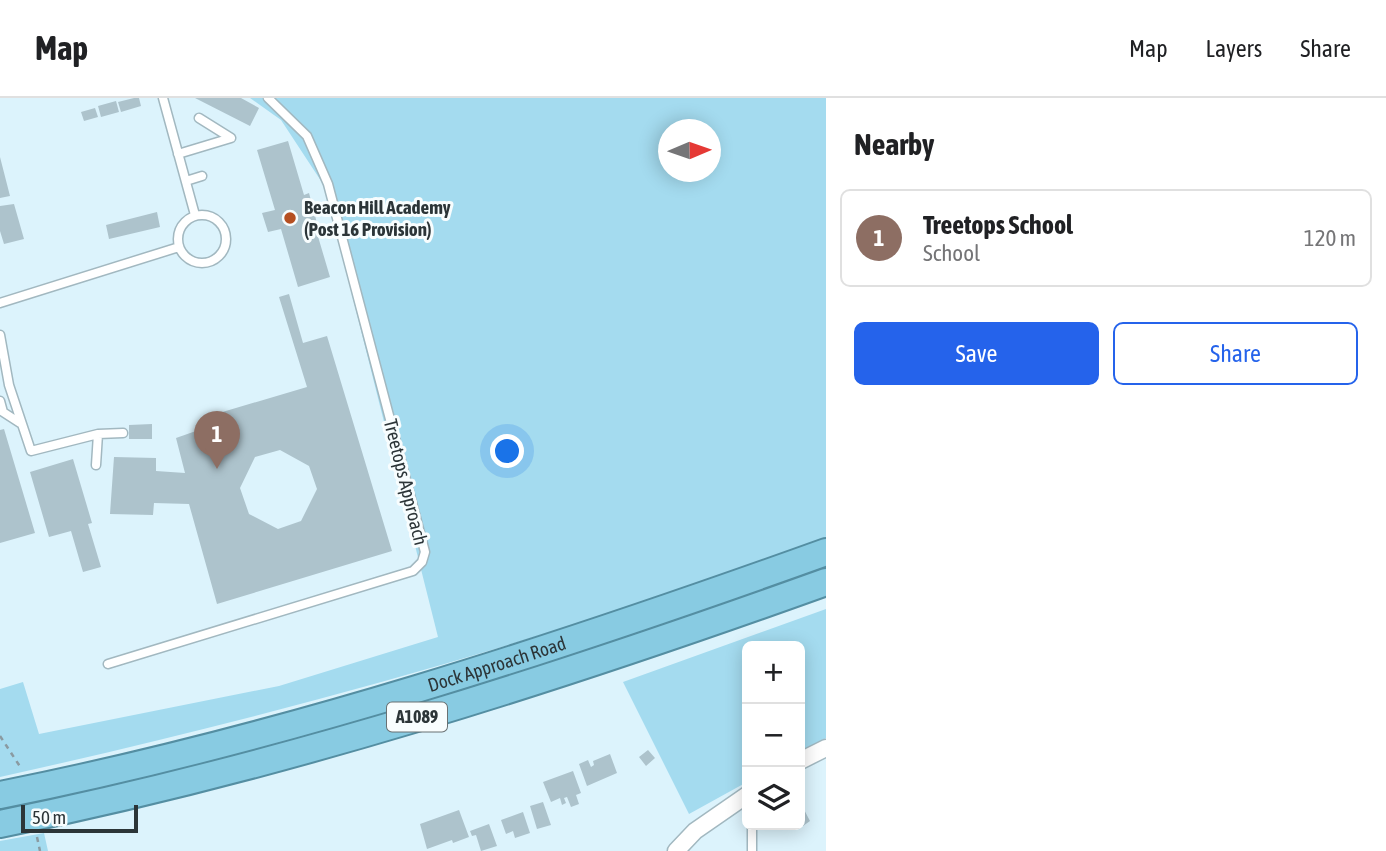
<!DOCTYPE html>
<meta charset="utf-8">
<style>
:root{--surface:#fff;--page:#f2f2f2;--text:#202124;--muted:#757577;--line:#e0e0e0;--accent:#2563eb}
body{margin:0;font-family:"Asap Condensed",sans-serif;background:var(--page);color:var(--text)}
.controls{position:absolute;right:21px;bottom:21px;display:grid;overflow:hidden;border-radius:10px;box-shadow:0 4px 18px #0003}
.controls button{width:63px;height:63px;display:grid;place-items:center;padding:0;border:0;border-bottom:2px solid var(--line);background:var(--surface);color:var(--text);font:35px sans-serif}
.compass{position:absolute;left:658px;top:21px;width:63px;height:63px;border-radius:50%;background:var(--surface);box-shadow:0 4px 18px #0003;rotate:88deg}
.scale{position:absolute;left:21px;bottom:18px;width:117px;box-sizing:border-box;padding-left:7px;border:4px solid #2c3538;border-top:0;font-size:19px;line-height:24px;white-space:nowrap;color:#2c3538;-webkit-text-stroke:5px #f8fdfe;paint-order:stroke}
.you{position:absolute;left:508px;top:354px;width:24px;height:24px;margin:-18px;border:5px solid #fff;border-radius:50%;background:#1a73e8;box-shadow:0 0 0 10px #1a73e833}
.badge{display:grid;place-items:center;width:46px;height:46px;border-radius:50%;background:var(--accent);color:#fff;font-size:23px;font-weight:700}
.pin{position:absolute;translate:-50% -58px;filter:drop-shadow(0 2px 4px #0008)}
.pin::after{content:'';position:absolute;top:37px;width:24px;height:21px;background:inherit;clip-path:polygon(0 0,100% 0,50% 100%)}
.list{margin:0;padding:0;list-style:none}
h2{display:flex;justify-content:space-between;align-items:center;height:91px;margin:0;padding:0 28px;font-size:30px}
h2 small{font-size:23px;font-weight:400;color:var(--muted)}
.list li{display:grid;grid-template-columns:46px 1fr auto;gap:21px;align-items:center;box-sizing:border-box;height:98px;margin:0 14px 14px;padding:0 14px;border:2px solid var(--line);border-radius:10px}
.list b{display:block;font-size:26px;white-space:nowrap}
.list p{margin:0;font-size:23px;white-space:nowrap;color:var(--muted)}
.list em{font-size:23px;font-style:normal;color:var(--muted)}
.actions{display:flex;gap:14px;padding:21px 28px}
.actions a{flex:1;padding:16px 0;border:2px solid var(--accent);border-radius:10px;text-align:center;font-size:24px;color:var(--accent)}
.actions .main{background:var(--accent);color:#fff}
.icon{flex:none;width:38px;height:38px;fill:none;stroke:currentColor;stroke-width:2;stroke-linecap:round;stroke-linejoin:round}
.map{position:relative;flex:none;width:826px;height:753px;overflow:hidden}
header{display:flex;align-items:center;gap:42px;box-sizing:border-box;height:98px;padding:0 35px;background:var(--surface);border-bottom:2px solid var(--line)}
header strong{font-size:33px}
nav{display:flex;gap:38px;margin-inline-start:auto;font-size:24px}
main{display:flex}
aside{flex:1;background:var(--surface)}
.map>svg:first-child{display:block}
.green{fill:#a4dbef;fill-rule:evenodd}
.building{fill:#adc3cc;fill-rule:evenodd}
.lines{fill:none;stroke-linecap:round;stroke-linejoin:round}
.service-casing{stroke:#a2b8c0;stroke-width:11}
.minor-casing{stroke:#a2b8c0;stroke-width:19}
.trunk-casing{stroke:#548ea2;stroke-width:30}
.path{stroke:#8a9aa1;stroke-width:2.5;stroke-dasharray:5 5;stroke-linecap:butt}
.service{stroke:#fff;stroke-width:8}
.minor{stroke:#fff;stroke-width:16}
.trunk{stroke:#88cbe2;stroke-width:26}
.poi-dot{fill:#b54f21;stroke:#f8fdfe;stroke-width:2.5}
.labels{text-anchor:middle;stroke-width:6;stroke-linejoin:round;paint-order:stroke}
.shield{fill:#f8fdfe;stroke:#697173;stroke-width:2}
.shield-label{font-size:18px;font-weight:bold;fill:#2c3538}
.poi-label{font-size:19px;font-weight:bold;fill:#2c3538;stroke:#f8fdfe;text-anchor:start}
.street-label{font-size:19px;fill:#2c3538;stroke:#f8fdfe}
</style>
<header>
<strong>Map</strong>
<nav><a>Map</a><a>Layers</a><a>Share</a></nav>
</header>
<main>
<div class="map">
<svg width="826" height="753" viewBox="0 0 826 753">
<rect width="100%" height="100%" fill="#dcf3fc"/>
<!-- green -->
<path class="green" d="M250 0H826V440C737 470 649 503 560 531 375 589 189 637 0 679V591L23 584 39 636 279 588 438 539 325 89 281 22ZM668 32H710V74H668Z
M826 511V640L800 655V548H747V684L689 716 623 584Z
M44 735 48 753H0V743Z"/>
<!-- building -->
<path class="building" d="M134 0H139L141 8 121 14 118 4Z
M195 0H241L259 10 250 28Z
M116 3 119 14 101 19 98 8Z
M95 10 98 19 84 23 81 14Z
M288 43 304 97 309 95 317 125H314L330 179 298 189 281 131 268 134 262 115 275 112 257 52Z
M0 59 10 98 0 100Z
M14 106 24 141 4 146 0 133V108Z
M157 114 160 129 109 141 106 127Z
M289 196 303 245 327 238 392 453 217 506 189 406 154 405 153 417 110 416 114 359 156 360V373L185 375 176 340 213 327 209 318 307 289 279 199ZM280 352 309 368 317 391 301 423 278 431 249 416 240 390 255 359Z
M152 326V341H129V327Z
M4 331 35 435 0 445V332Z
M73 361 92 425 88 426 101 469 83 474 71 433 49 439 30 374Z
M648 652 655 660 646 668 639 659Z
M610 656 617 675 587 688 579 666 588 662 591 669 594 667 593 663Z
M573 673 581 695 576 697 579 706 571 709 567 699 564 700 566 705 562 707 560 700 551 704 543 684Z
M543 704 551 727 537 731 530 708Z
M800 704 810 723 803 728 800 727Z
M459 712 469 739 453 745 452 742 427 751 420 726Z
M523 714 530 735 515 740 513 733 506 736 501 722Z
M489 726 497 748 481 753 476 737 472 738 470 733Z"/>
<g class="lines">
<!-- service casing -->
<g class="service-casing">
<path id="service" d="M163 0 195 117
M178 56 231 40 199 20
M186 83 202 78
M178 141a24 24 0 1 1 48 0a24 24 0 1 1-48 0Z
M0 205 179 149
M0 237 9 287 31 353 98 336 96 367
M0 303 3 314 20 325
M98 336 123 335
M108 566 413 473 422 464 425 454 328 86 307 38 268 0
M752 727V753"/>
</g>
<!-- minor casing -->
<g class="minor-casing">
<path id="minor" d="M800 663 826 650
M676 753 695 733 747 697"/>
</g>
<!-- trunk casing -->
<g class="trunk-casing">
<g id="trunk">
<path id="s1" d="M0 697C281 641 556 551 826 454"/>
<path d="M0 726C281 669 556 581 826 484"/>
</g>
</g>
<!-- path -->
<path class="path" d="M0 638 21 670
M37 739 40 753"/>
<!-- service -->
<use href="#service" class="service"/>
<!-- minor -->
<use href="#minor" class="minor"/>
<!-- trunk -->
<use href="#trunk" class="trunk"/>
</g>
<!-- markers -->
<circle class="poi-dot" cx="290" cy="120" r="7"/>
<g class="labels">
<!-- shield labels -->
<rect class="shield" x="387" y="604.5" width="60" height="29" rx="5"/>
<g class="shield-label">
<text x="417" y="625">A1089</text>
</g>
<!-- poi labels -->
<g class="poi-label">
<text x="304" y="116">Beacon Hill Academy<tspan x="304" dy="22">(Post 16 Provision)</tspan></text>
</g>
<!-- street labels -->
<g class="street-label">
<text transform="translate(406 384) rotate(76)" y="7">Treetops Approach</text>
<text dy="7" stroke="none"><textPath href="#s1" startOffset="514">Dock Approach Road</textPath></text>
</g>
</g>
</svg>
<div class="controls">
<button>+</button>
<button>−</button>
<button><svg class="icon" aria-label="layers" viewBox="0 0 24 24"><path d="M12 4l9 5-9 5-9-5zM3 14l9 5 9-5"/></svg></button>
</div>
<svg class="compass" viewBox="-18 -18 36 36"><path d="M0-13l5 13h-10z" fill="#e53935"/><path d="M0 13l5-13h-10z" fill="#757577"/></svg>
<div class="scale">50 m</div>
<div class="you"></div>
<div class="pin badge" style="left:217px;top:371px;background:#8d6e63">1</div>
</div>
<aside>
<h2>Nearby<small></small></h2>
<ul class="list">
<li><span class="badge" style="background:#8d6e63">1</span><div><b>Treetops School</b><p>School</p></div><em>120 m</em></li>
</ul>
<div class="actions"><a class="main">Save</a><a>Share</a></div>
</aside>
</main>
